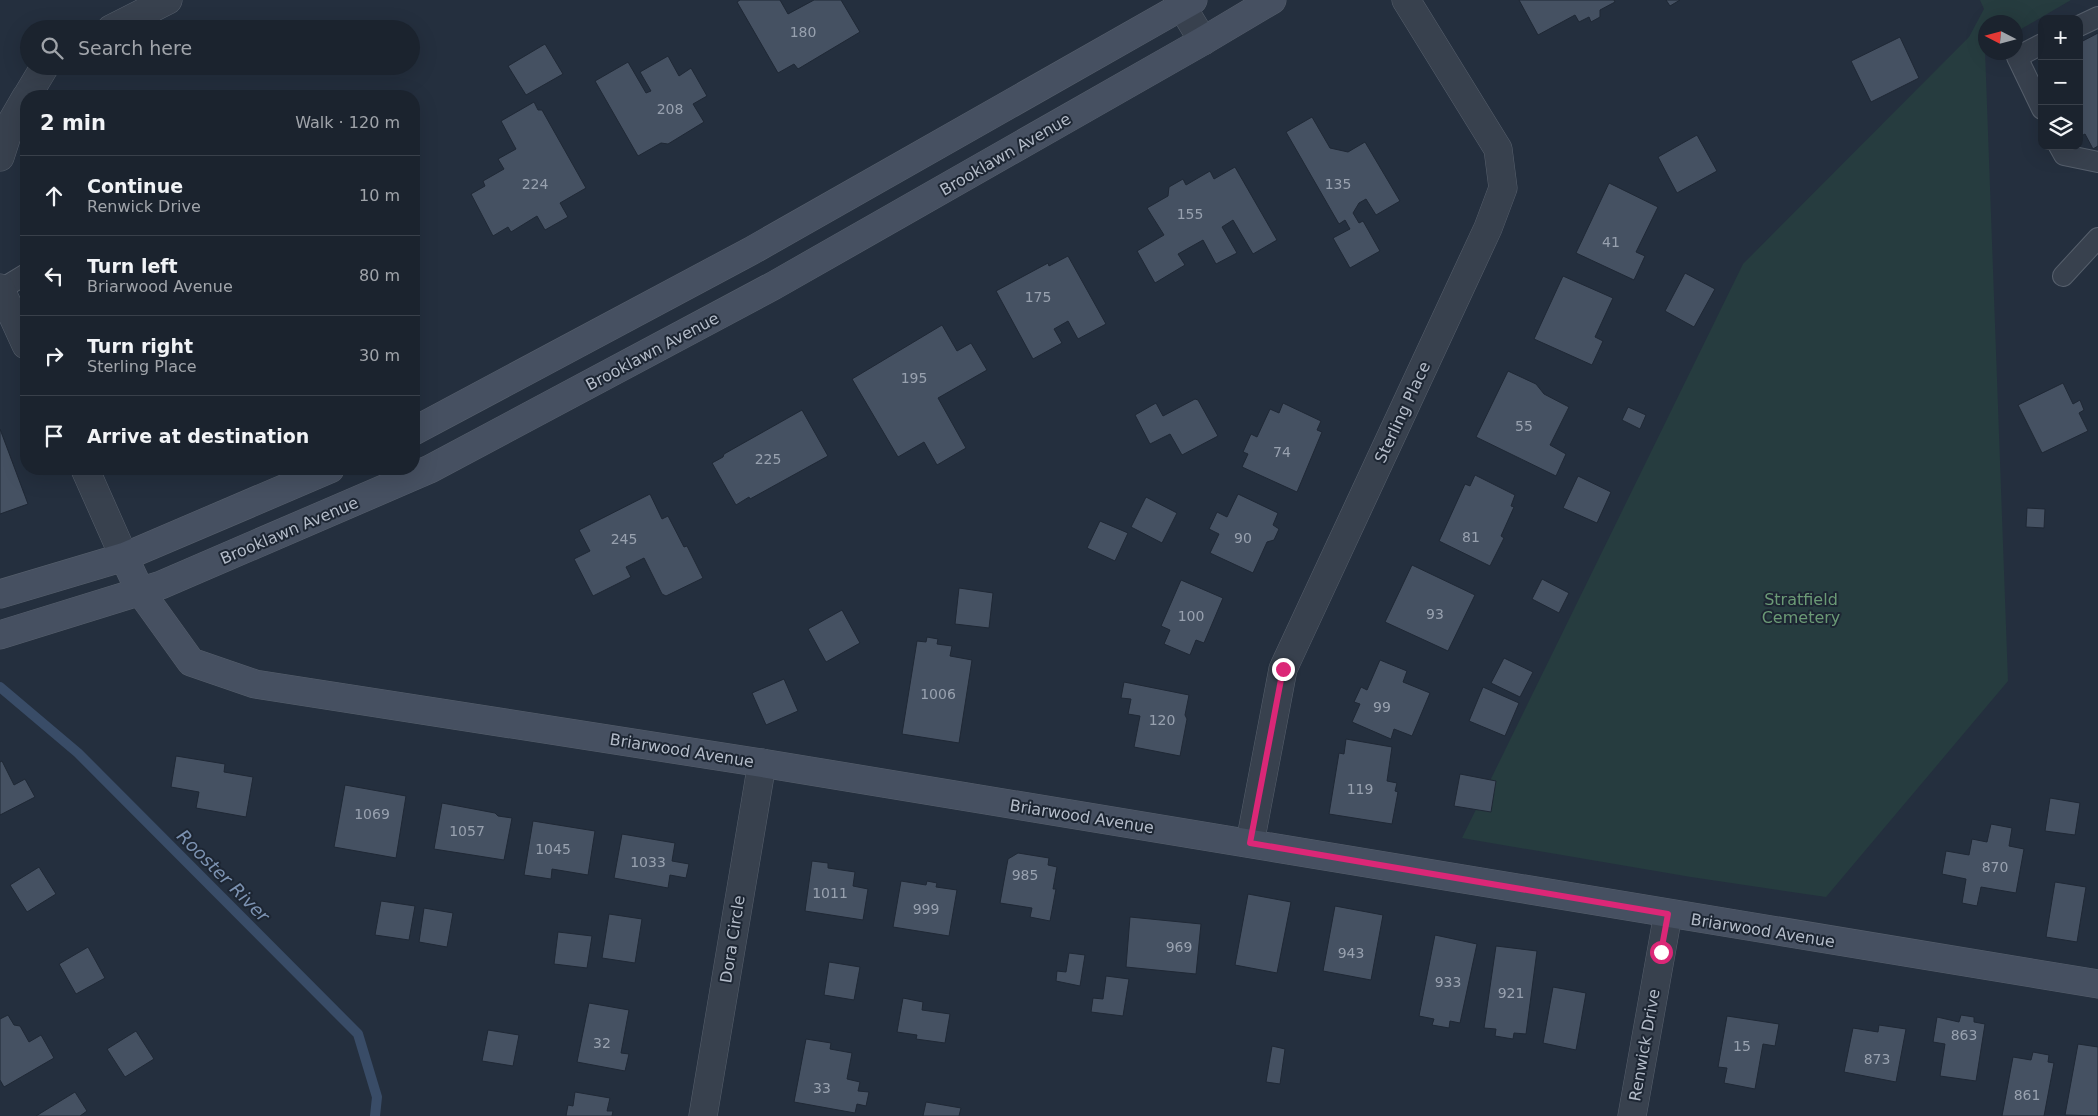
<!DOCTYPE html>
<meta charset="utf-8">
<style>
:root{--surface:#1b232e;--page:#242b36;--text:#f1f3f6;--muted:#a0a4aa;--line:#39404a}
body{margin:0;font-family:"DejaVu Sans",sans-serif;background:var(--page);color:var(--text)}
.controls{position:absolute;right:15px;top:15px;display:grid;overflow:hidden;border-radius:10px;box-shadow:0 5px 20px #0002}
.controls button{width:45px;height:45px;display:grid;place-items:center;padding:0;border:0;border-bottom:1px solid var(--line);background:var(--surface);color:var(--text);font:25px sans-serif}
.compass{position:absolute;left:1978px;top:15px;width:45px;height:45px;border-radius:50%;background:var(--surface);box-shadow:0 5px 20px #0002;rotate:276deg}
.stop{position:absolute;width:15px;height:15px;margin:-11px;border:4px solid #db2777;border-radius:50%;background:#fff}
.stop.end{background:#db2777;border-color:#fff;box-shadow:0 1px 5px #0008}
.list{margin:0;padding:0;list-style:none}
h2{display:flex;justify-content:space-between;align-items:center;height:65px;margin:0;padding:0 20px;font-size:21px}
h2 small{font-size:16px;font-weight:400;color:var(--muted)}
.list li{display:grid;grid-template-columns:32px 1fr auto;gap:15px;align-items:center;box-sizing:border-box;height:80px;padding:0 20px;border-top:1px solid var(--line)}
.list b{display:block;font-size:19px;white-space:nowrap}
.list p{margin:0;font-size:16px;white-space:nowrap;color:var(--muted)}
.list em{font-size:16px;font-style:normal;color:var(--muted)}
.icon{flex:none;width:28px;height:28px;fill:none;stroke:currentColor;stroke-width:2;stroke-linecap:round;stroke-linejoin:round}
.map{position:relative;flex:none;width:2098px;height:1116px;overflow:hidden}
.search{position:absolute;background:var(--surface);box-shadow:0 5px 20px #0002;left:20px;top:20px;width:400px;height:55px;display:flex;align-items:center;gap:12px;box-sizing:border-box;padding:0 18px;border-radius:28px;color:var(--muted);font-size:19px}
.panel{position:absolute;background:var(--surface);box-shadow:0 5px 20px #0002;left:20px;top:90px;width:400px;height:385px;border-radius:20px}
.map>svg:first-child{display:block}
.green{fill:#263c3f}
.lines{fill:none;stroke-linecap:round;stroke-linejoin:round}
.stream{stroke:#394c67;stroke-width:10}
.building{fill:#455162;stroke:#1f2835}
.lane-casing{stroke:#565f6c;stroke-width:22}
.street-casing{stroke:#565f6c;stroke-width:29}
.secondary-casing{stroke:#565f6c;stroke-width:29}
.lane{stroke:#38414e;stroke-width:20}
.street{stroke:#38414e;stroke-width:28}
.secondary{stroke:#465061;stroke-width:28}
.route{stroke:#db2777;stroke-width:6}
.labels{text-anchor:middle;stroke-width:4;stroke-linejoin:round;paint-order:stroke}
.number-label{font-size:14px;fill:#98a1af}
.street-label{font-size:16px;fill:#b4bcc9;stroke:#1d2633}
.park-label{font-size:16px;fill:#6b9a76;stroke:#1d2633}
.water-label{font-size:18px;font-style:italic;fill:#7c92b1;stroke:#1d2633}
</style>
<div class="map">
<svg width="2098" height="1116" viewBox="0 0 2098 1116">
<rect width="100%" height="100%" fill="#242f3e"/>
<!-- green -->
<path class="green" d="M1980 0H2071L2016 32V22H1986L1985 50 2008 681 1826 897 1691 877 1462 838 1743 264 1969 37 1984 9Z"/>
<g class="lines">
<!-- stream -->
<path class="stream" d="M0 687 78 753 358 1034 377 1097 375 1116"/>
</g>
<!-- building -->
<path class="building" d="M740 0H780L788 14 814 0H841L860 32 798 69 794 64 778 73 737 2Z
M1519 0H1614L1615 2 1600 10V17L1591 22 1589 17 1579 22 1575 15 1538 35Z
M1666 0H1680L1670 6Z
M2098 33V146L2093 149 2085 134 2079 137V43Z
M1900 37 1919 78 1871 102 1851 61Z
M545 44 563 74 526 95 508 66Z
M668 56 679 76 691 68 707 96 693 104 704 122 668 144 661 143 638 156 595 81 628 62 646 93 651 91 640 72Z
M534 102 538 110H542L586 188 560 203 568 217 545 230 537 216 511 232 508 227 493 236 471 194 485 186 483 181 504 169 498 159 516 149 501 121Z
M1312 117 1330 148 1348 152 1365 142 1400 201 1376 215 1366 199 1359 203 1353 213 1359 223 1363 221 1380 251 1350 268 1333 238 1350 229 1345 220 1339 224 1286 132Z
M1697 135 1717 171 1677 193 1658 157Z
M1235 167 1277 240 1253 254 1233 220 1222 227 1237 253 1216 264 1203 240 1178 254 1185 265 1155 283 1137 251 1164 235 1147 208 1168 196 1169 187 1183 179 1186 185 1210 171 1214 179Z
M1609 183 1658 207 1636 252 1645 256 1634 280 1576 253Z
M1068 256 1106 324 1078 339 1068 321 1054 329 1062 343 1033 359 996 291 1048 263 1049 266Z
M1685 273 1715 289 1694 327 1665 311Z
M1563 276 1613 298 1595 337 1603 341 1592 365 1534 339Z
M942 325 957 351 971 343 987 370 938 398 966 448 937 465 924 442 898 457 852 379Z
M1508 371 1536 384 1544 394 1569 407 1550 445 1566 454 1556 476 1476 437Z
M2063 383 2073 404 2080 400 2084 410 2079 413 2088 431 2042 453 2018 405Z
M1195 399 1198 400 1218 436 1182 455 1170 434 1150 444 1135 415 1156 403 1163 416Z
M1283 403 1321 421 1317 430 1322 432 1297 492 1242 467 1248 454 1243 452 1251 434 1257 437 1270 409 1279 413Z
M1628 407 1646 415 1640 429 1622 420Z
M802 410 828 456 750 499 749 497 736 505 712 463 723 457 724 454Z
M0 429 28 504 0 514Z
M1475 475 1515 495 1511 506 1514 507 1501 536 1504 538 1490 566 1439 541 1465 484 1470 486Z
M1578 476 1611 492 1597 523 1563 508Z
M650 494 662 519 668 516 684 547 687 546 703 578 666 596 662 594 644 558 626 567 631 577 593 596 574 559 590 551 579 530Z
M1238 494 1278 513 1273 525 1279 529 1274 540 1267 542 1253 573 1210 553 1219 534 1209 529 1217 512 1227 517Z
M1146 497 1177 513 1162 543 1131 527Z
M2027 508 2045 509 2044 528 2026 527Z
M1100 521 1128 533 1115 561 1087 548Z
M1412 565 1475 595 1448 651 1385 622Z
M1542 579 1569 593 1559 613 1532 599Z
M1181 580 1223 598 1204 643 1196 640 1190 655 1164 644 1170 630 1161 626Z
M959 588 993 593 989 628 955 624Z
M842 610 860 643 826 662 808 629Z
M927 637 938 639 937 644 952 646 950 656 972 660 959 743 902 734 917 641 926 642Z
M1504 658 1533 672 1520 697 1491 683Z
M1380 660 1407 671 1403 682 1430 693 1412 736 1394 729 1391 739 1352 722 1360 704 1354 702 1361 687 1367 690Z
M784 679 798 711 766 725 752 693Z
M1124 682 1189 695 1185 715 1187 719 1180 756 1134 747 1140 716 1128 714 1131 699 1121 698Z
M1483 687 1519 703 1505 736 1469 721Z
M1346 739 1392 747 1387 781 1397 783 1395 791 1398 792 1392 824 1329 814 1339 753 1344 754Z
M176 756 225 764 224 772 253 777 246 817 196 808 199 792 171 787Z
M2 761 14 785 25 779 35 797 0 815V762Z
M1460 774 1496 781 1491 812 1454 806Z
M345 785 406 796 396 858 334 847Z
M2050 798 2080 803 2075 835 2045 831Z
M442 803 495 813 498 816 512 818 504 860 434 849Z
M533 821 595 831 588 875 552 869 551 879 524 875Z
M1991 824 2012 828 2009 846 2024 849 2016 893 1981 887 1977 906 1962 903 1966 879 1942 874 1946 851 1969 855 1972 839 1987 842Z
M622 834 675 843 672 861 689 864 686 878 670 875 668 888 614 878Z
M1018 853 1049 858 1048 865 1057 867 1053 889H1056L1050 921 1030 917 1032 908 1000 903 1008 859Z
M812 861 828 863V868L855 872 853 886 868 889 863 920 805 911Z
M39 867 56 894 27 912 10 885Z
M901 881 926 885 927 881 937 883 936 887 957 890 949 936 893 927Z
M2055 882 2086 887 2077 942 2046 937Z
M1248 894 1291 902 1277 973 1235 965Z
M381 901 415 906 409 940 375 935Z
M1335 906 1383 915 1371 980 1323 971Z
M424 908 453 913 447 947 419 942Z
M609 914 642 919 635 963 602 958Z
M1130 917 1201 924 1196 974 1126 967Z
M558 932 592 936 587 968 554 964Z
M1435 935 1477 944 1460 1023 1450 1021 1449 1028 1432 1025 1434 1019 1419 1016Z
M1496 946 1537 951 1526 1034 1514 1033 1513 1039 1495 1036 1496 1029 1484 1028Z
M88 947 105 978 76 994 59 964Z
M1069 953 1085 955 1080 986 1056 981 1057 971 1066 972Z
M829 962 860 967 854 1000 824 995Z
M1106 976 1129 979 1123 1016 1091 1012 1093 998 1103 999Z
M1553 987 1586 993 1576 1050 1543 1043Z
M903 998 923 1002 922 1010 950 1014 945 1043 916 1039 917 1035 897 1032Z
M589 1003 629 1010 621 1053 629 1054 625 1071 577 1062Z
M8 1015 14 1025 20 1026 29 1042 41 1035 54 1058 4 1087 0 1080V1019Z
M1961 1015 1974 1017V1022L1985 1024 1976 1081 1940 1076 1945 1044 1933 1042 1937 1017 1959 1022Z
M1727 1016 1779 1024 1775 1046 1763 1044 1755 1089 1724 1083 1727 1068 1718 1067Z
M1879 1025 1906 1029 1896 1082 1844 1072 1853 1028 1878 1032Z
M488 1030 519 1035 513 1066 482 1061Z
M136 1031 154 1059 125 1077 107 1049Z
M806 1039 831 1043 830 1049 852 1053 847 1079 860 1082 858 1091 869 1092 866 1106 857 1104 855 1113 794 1102Z
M2078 1044 2098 1047V1116L2065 1115Z
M1272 1046 1285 1049 1280 1084 1266 1082Z
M2033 1052 2049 1055 2048 1062 2054 1063 2044 1116H2002L2013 1057 2031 1060Z
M75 1092 87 1111 80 1116H36Z
M575 1092 610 1098 607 1111H613L612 1116H566L568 1105 573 1106Z
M926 1102 961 1108 959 1116H923Z"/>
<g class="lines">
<!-- lane casing -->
<g class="lane-casing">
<path id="lane" d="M2079 26 2098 17
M2042 44 2017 57 2042 109
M2059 146 2064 155 2098 162
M2063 276 2098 238
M0 290 26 274"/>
</g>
<!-- street casing -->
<g class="street-casing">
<path id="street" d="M1178 0 1203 41
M111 29 168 0
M27 96 45 66
M0 157 11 123 26 97
M0 288 26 345
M85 469 124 557
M1250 843 1283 669 1488 228 1503 188 1498 149 1406 0
M703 1116 762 763
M1632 1116 1668 914"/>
</g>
<!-- secondary casing -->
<g class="secondary-casing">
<path id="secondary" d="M414 431 751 251 1193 0
M124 557 140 591 191 662 255 684 762 763 2098 984
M0 594 124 557 330 469
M0 635 161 585 430 469 773 286 1203 41 1272 0"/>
</g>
<!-- lane -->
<use href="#lane" class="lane"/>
<!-- street -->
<use href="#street" class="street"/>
<!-- secondary -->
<use href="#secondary" class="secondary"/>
</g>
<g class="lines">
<!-- route -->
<path class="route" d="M1283 669 1250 843 1668 914 1661 952"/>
</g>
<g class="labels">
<!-- number labels -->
<g class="number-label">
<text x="803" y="37">180</text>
<text x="670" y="114">208</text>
<text x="535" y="189">224</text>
<text x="1338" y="189">135</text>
<text x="1190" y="219">155</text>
<text x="1611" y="247">41</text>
<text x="1038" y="302">175</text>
<text x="914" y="383">195</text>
<text x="1524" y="431">55</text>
<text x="1282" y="457">74</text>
<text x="768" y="464">225</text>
<text x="1471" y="542">81</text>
<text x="1243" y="543">90</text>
<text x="624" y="544">245</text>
<text x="1435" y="619">93</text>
<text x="1191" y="621">100</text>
<text x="938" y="699">1006</text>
<text x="1382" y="712">99</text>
<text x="1162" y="725">120</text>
<text x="1360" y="794">119</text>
<text x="372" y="819">1069</text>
<text x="467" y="836">1057</text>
<text x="553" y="854">1045</text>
<text x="648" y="867">1033</text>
<text x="1995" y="872">870</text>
<text x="1025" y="880">985</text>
<text x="830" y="898">1011</text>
<text x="926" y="914">999</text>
<text x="1179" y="952">969</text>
<text x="1351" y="958">943</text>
<text x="1448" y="987">933</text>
<text x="1511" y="998">921</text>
<text x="1964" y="1040">863</text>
<text x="602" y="1048">32</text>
<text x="1742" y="1051">15</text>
<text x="1877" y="1064">873</text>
<text x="822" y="1093">33</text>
<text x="2027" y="1100">861</text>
</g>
<!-- street labels -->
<g class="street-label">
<text transform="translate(1005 154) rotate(-30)" y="6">Brooklawn Avenue</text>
<text transform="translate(652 351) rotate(-28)" y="6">Brooklawn Avenue</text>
<text transform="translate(1402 412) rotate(-65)" y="6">Sterling Place</text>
<text transform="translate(289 530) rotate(-23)" y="6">Brooklawn Avenue</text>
<text transform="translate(682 750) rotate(9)" y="6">Briarwood Avenue</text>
<text transform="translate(1082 816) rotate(9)" y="6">Briarwood Avenue</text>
<text transform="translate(1763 930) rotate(9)" y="6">Briarwood Avenue</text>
<text transform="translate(732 939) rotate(-81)" y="6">Dora Circle</text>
<text transform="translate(1644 1045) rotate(-80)" y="6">Renwick Drive</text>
</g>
<!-- park labels -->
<g class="park-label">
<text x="1801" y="605">Stratfield<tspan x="1801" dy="18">Cemetery</tspan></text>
</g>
<!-- water labels -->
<g class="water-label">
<text transform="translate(223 876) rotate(45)" y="6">Rooster River</text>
</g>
</g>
</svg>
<div class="controls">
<button>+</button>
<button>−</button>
<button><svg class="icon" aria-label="layers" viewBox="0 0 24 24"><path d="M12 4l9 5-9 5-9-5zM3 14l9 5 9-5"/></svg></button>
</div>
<svg class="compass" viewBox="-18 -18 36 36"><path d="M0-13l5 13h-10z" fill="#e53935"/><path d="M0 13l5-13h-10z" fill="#a0a4aa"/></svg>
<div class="stop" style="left:1661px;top:952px"></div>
<div class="stop end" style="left:1283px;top:669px"></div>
<div class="search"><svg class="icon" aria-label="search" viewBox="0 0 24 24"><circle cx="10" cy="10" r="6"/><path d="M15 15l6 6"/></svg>Search here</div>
<section class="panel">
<h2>2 min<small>Walk · 120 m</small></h2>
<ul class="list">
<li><svg class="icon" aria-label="ahead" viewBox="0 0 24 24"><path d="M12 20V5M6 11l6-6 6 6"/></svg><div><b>Continue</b><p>Renwick Drive</p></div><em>10 m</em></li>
<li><svg class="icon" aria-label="left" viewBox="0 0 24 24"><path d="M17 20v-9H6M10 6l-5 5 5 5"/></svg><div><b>Turn left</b><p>Briarwood Avenue</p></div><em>80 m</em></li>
<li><svg class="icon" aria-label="right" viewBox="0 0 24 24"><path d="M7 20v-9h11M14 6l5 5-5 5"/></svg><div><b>Turn right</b><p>Sterling Place</p></div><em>30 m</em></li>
<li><svg class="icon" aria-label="arrive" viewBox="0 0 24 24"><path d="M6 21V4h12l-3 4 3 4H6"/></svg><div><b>Arrive at destination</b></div></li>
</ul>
</section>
</div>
